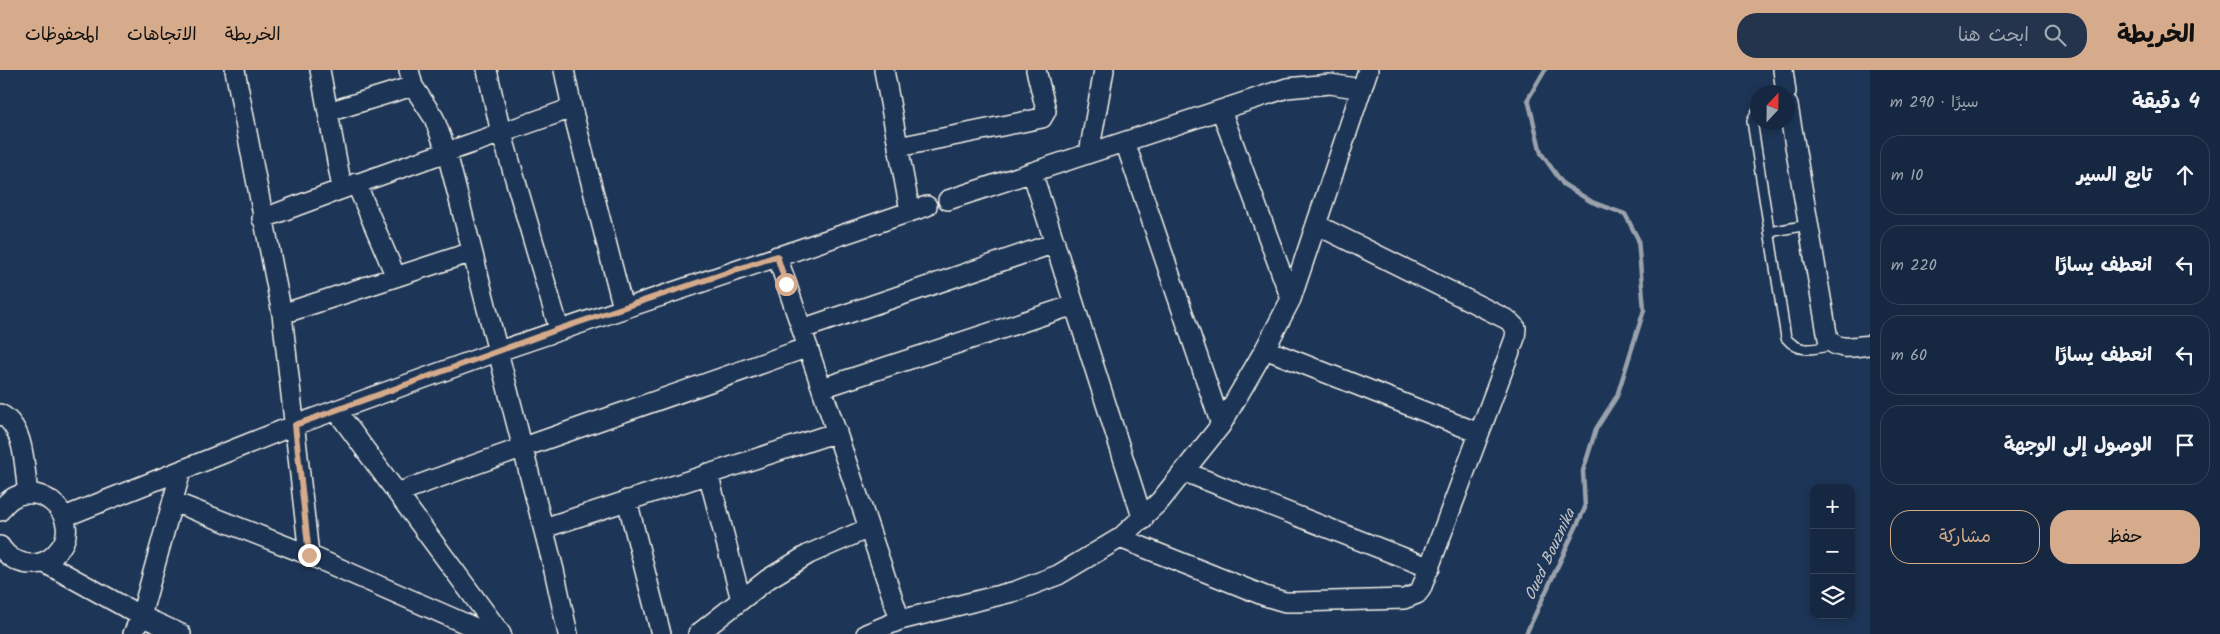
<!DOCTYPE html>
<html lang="ar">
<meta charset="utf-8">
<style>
:root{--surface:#162841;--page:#23344c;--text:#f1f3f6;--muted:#9ea6b1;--line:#35445a;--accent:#d6ab8b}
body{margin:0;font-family:Kalam,"Playpen Sans Arabic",sans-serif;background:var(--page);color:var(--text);direction:rtl}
.controls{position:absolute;right:15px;bottom:15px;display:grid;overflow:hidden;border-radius:10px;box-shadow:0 2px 8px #0003}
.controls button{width:45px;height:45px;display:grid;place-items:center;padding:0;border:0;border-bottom:1px solid var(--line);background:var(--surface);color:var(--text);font:25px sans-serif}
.compass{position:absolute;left:1750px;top:15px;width:45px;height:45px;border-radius:50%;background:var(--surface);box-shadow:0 2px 8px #0003;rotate:22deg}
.stop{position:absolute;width:15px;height:15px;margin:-11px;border:4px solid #d6ab8b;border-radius:50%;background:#fff}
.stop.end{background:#d6ab8b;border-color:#fff;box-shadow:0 1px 5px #0008}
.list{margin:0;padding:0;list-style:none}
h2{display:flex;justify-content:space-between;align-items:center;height:65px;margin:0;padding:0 20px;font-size:21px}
h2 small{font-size:16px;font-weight:400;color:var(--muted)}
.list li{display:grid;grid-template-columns:32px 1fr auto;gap:15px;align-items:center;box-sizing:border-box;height:80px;margin:0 10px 10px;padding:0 10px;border:1px solid var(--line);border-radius:20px}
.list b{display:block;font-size:19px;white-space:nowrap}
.list em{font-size:16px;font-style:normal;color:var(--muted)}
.actions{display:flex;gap:10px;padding:15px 20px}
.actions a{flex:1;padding:11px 0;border:1px solid var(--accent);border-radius:20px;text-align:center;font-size:18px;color:var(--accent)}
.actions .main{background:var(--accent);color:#111}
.icon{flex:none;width:28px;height:28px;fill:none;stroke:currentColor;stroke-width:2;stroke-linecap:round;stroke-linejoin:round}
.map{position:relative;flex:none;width:1870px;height:564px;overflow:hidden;direction:ltr}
header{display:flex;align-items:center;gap:30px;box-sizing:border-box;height:70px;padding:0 25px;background:var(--accent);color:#111}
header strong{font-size:24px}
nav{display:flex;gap:28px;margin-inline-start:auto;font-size:18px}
.search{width:350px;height:45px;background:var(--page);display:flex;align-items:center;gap:12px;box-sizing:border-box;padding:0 18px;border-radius:20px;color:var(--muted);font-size:19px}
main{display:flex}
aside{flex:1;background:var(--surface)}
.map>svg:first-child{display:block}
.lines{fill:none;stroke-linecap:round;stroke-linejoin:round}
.stream{stroke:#9aa2ab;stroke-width:4.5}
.service-casing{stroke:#f4f1e8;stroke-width:12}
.minor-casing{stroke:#f4f1e8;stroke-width:22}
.service{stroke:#1d3557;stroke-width:9}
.minor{stroke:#1d3557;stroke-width:19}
.route{stroke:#d6ab8b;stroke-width:6}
.labels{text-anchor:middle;stroke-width:4;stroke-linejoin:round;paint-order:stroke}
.water-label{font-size:16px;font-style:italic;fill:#c0c3c4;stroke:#1d3557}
</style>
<header>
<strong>الخريطة</strong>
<div class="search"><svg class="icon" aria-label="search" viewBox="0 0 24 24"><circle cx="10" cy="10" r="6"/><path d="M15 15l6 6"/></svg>ابحث هنا</div>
<nav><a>الخريطة</a><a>الاتجاهات</a><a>المحفوظات</a></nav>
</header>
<main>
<aside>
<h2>4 دقيقة<small>سيرًا · 290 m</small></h2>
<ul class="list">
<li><svg class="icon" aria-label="ahead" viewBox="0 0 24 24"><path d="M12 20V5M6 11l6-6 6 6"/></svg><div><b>تابع السير</b></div><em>10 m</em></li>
<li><svg class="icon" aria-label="left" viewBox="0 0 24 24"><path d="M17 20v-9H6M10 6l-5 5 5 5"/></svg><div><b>انعطف يسارًا</b></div><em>220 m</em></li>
<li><svg class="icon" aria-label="left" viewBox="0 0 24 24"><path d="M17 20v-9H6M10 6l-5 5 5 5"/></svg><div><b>انعطف يسارًا</b></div><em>60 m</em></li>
<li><svg class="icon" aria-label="arrive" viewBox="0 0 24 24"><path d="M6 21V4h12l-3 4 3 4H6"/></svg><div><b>الوصول إلى الوجهة</b></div></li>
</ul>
<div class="actions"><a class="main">حفظ</a><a>مشاركة</a></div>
</aside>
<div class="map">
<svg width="1870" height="564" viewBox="0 0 1870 564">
<rect width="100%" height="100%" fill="#1d3557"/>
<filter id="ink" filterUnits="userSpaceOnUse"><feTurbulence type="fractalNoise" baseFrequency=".02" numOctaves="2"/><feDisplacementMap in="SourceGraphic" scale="10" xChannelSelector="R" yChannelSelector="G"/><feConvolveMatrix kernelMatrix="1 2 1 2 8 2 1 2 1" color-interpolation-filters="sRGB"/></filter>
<g filter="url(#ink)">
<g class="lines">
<!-- stream -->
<path class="stream" d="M1526 564 1585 438 1583 401 1596 359 1617 326 1644 240 1638 169 1625 144 1592 132 1563 114 1541 83 1528 29 1545 0"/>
<!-- service casing -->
<g class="service-casing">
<path id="service" d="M1758 40 1752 51 1786 268C1799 284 1814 279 1833 275
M1769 162 1808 155"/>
</g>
<!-- minor casing -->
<g class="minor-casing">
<path id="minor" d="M235 0 282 244 309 485
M320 0 342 118
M409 0 413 16 434 48 447 83 554 500 568 564
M487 0 499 54 559 259
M564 0 572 38 623 238
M884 0 910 141
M1783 0 1786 22
M1788 35 1828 269C1839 282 1856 276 1870 275
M1221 40 1291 229
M328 42 413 16
M1125 72 1221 355
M898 77 1042 48 1046 41 1045 36 1036 0
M1089 83 1104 0
M1032 102 1143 450
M356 113 396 207
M948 130 1287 18 1330 14 1362 19
M262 149C365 109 469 75 572 38
M777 186 900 550
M282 244 472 182
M802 259 1055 173
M1265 279 1479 363
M822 318 1074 235
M336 340 501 564
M0 344C26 357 24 398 28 424
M1185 402 1430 498
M708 403 741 530
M397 423C533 372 671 327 808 277
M627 430 661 564
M174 432 309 485 489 564
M0 441C29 396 91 448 56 483 50 490 41 494 32 494 19 494 7 487 0 476
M64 447 295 355 499 281 927 136
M544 458 837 362
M1120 468 1265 526 1285 532H1297L1404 529 1417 524 1421 519 1515 268 1516 258 1508 250 1317 155
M43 492 141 546 181 564
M133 564 141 546 181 401
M698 564 768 509 809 484 869 458
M866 564 900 550 1016 521 1058 505 1120 468 1160 431 1221 355 1265 279 1291 229 1368 0"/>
</g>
<!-- service -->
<use href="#service" class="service"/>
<!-- minor -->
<use href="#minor" class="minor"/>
</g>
</g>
<g class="lines" filter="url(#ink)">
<!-- route -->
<path class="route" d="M309 485 295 355 559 259 777 186 786 214"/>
</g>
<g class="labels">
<!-- water labels -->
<g class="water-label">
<text transform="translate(1549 484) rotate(-65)" y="6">Oued Bouznika</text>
</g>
</g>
</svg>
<div class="controls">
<button>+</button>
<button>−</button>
<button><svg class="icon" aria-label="layers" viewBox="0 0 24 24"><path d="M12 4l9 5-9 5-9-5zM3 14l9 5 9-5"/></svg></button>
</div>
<svg class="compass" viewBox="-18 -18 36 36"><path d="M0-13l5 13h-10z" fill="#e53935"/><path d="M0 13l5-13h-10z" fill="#9ea6b1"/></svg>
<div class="stop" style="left:786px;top:214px"></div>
<div class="stop end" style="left:309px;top:485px"></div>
</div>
</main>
